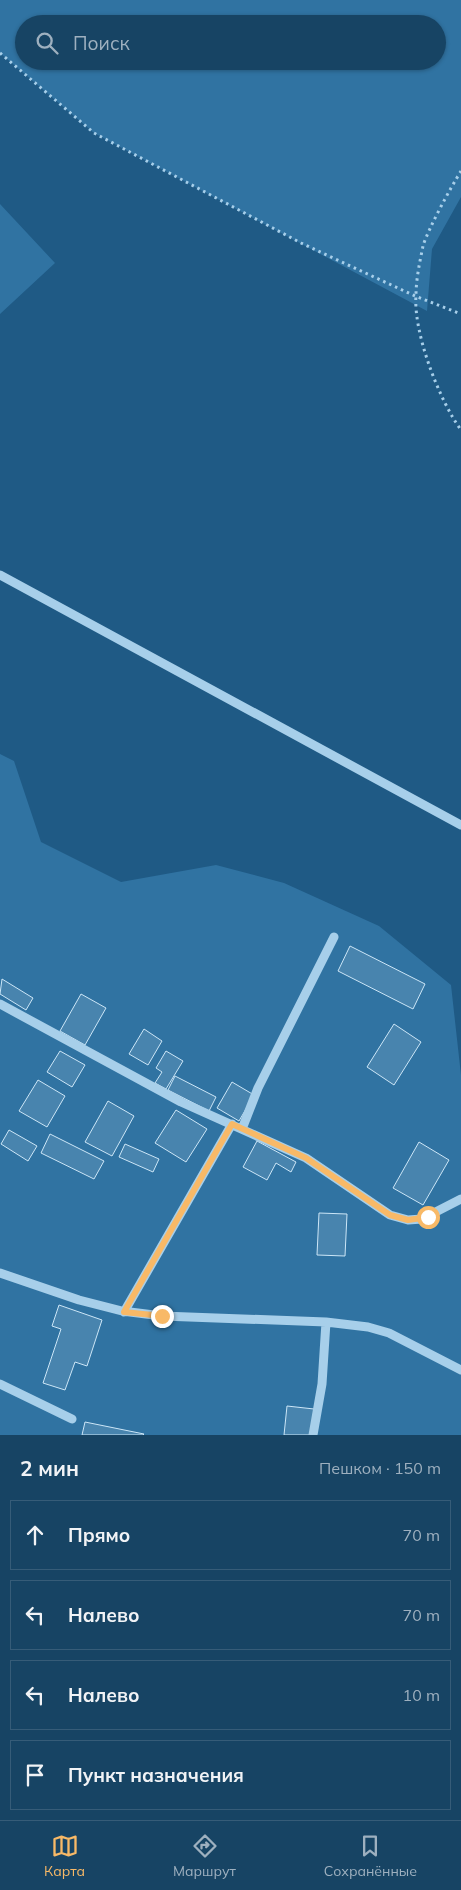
<!DOCTYPE html>
<html lang="ru">
<meta charset="utf-8">
<style>
:root{--surface:#174464;--page:#244e6d;--text:#f1f3f6;--muted:#9eb0bf;--line:#365c78;--accent:#f8b967}
body{margin:0;font-family:Mulish,sans-serif;background:var(--page);color:var(--text)}
.stop{position:absolute;width:15px;height:15px;margin:-11px;border:4px solid #f8b967;border-radius:50%;background:#fff}
.stop.end{background:#f8b967;border-color:#fff;box-shadow:0 1px 5px #0008}
.list{margin:0;padding:0;list-style:none}
h2{display:flex;justify-content:space-between;align-items:center;height:65px;margin:0;padding:0 20px;font-size:21px}
h2 small{font-size:16px;font-weight:400;color:var(--muted)}
.list li{display:grid;grid-template-columns:32px 1fr auto;gap:15px;align-items:center;box-sizing:border-box;height:70px;margin:0 10px 10px;padding:0 10px;border:1px solid var(--line);border-radius:0px}
.list b{display:block;font-size:19px;white-space:nowrap}
.list em{font-size:16px;font-style:normal;color:var(--muted)}
.icon{flex:none;width:28px;height:28px;fill:none;stroke:currentColor;stroke-width:2;stroke-linecap:round;stroke-linejoin:round}
.map{position:relative;flex:none;width:461px;height:1435px;overflow:hidden}
.search{position:absolute;background:var(--surface);box-shadow:0 1px 4px #0004;left:15px;right:15px;top:15px;height:55px;display:flex;align-items:center;gap:12px;box-sizing:border-box;padding:0 18px;border-radius:28px;color:var(--muted);font-size:19px}
.sheet{height:385px;background:var(--surface)}
nav{display:flex;justify-content:space-around;align-items:center;box-sizing:border-box;height:70px;border-top:1px solid var(--line);background:var(--surface);font-size:14px;color:var(--muted)}
nav a{display:grid;justify-items:center;gap:2px}
nav .on{color:var(--accent)}
.map>svg:first-child{display:block}
.green{fill:#3073a2;fill-rule:evenodd}
.building{fill:#4884ae;stroke:#cce6f7}
.lines{fill:none;stroke-linecap:round;stroke-linejoin:round}
.path{stroke:#a7cfea;stroke-width:3;stroke-dasharray:2.5 4;stroke-linecap:butt}
.minor{stroke:#a7cfea;stroke-width:9}
.route{stroke:#f8b967;stroke-width:6}
</style>
<div class="map">
<svg width="461" height="1435" viewBox="0 0 461 1435">
<rect width="100%" height="100%" fill="#1f5a85"/>
<!-- green -->
<path class="green" d="M0 0H461V197L432 249 427 311 94 133 0 53ZM24 24H437V61H24Z
M0 204 55 263 0 314Z
M0 754 14 761 41 842 121 882 216 865 284 883 379 926 451 985 461 1075V1435H0Z"/>
<!-- building -->
<path class="building" d="M350 946 425 984 413 1009 338 971Z
M2 979 33 998 26 1010 0 994Z
M81 994 106 1008 85 1045 60 1031Z
M394 1024 421 1042 394 1085 367 1067Z
M144 1029 162 1041 148 1065 129 1054Z
M60 1051 85 1065 72 1087 47 1072Z
M166 1051 183 1061 166 1089 155 1083 162 1072 156 1068Z
M175 1076 216 1097 209 1111 168 1090Z
M38 1080 65 1096 47 1127 19 1111Z
M232 1082 254 1095 239 1121 217 1108Z
M108 1101 134 1116 112 1156 85 1142Z
M176 1110 207 1129 186 1162 155 1143Z
M9 1130 37 1146 28 1161 1 1144Z
M50 1134 104 1161 94 1179 41 1153Z
M257 1141 296 1162 291 1172 276 1163 267 1180 243 1167Z
M419 1142 449 1160 423 1205 393 1188Z
M125 1144 159 1159 153 1172 119 1157Z
M319 1213 347 1214 345 1256 317 1255Z
M59 1305 102 1320 87 1366 75 1362 65 1390 43 1383 61 1329 52 1326Z
M287 1406 314 1409 311 1435H284Z
M85 1422 144 1434 143 1435H82Z"/>
<g class="lines">
<!-- path -->
<path class="path" d="M0 53 94 133 301 243 415 296 461 314
M461 171C451 187 428 229 423 246 420 261 416 279 416 295 413 332 439 400 461 430"/>
<!-- minor -->
<path class="minor" d="M0 575 461 825
M0 1004 181 1102 306 1158 390 1215 408 1220 422 1219 461 1199
M242 1129 258 1088 334 937
M0 1273 79 1300 122 1311 162 1316 326 1322 322 1384 313 1435
M124 1312 232 1124
M326 1322 368 1327 389 1333 461 1370
M0 1384 72 1419"/>
</g>
<g class="lines">
<!-- route -->
<path class="route" d="M162 1316 124 1312 232 1124 306 1158 390 1215 408 1220 428 1217"/>
</g>
</svg>
<div class="stop" style="left:428px;top:1217px"></div>
<div class="stop end" style="left:162px;top:1316px"></div>
<div class="search"><svg class="icon" aria-label="search" viewBox="0 0 24 24"><circle cx="10" cy="10" r="6"/><path d="M15 15l6 6"/></svg>Поиск</div>
</div>
<section class="sheet">
<h2>2 мин<small>Пешком · 150 m</small></h2>
<ul class="list">
<li><svg class="icon" aria-label="ahead" viewBox="0 0 24 24"><path d="M12 20V5M6 11l6-6 6 6"/></svg><div><b>Прямо</b></div><em>70 m</em></li>
<li><svg class="icon" aria-label="left" viewBox="0 0 24 24"><path d="M17 20v-9H6M10 6l-5 5 5 5"/></svg><div><b>Налево</b></div><em>70 m</em></li>
<li><svg class="icon" aria-label="left" viewBox="0 0 24 24"><path d="M17 20v-9H6M10 6l-5 5 5 5"/></svg><div><b>Налево</b></div><em>10 m</em></li>
<li><svg class="icon" aria-label="arrive" viewBox="0 0 24 24"><path d="M6 21V4h12l-3 4 3 4H6"/></svg><div><b>Пункт назначения</b></div></li>
</ul>
</section>
<nav>
<a class="on"><svg class="icon" aria-label="map" viewBox="0 0 24 24"><path d="M3 6l6-2 6 2 6-2v14l-6 2-6-2-6 2zM9 4v14M15 6v14"/></svg>Карта</a>
<a><svg class="icon" aria-label="directions" viewBox="0 0 24 24"><path d="M12 3l9 9-9 9-9-9zM9 14v-3h6M13 9l2 2-2 2"/></svg>Маршрут</a>
<a><svg class="icon" aria-label="saved" viewBox="0 0 24 24"><path d="M7 4h10v16l-5-4-5 4z"/></svg>Сохранённые</a>
</nav>
